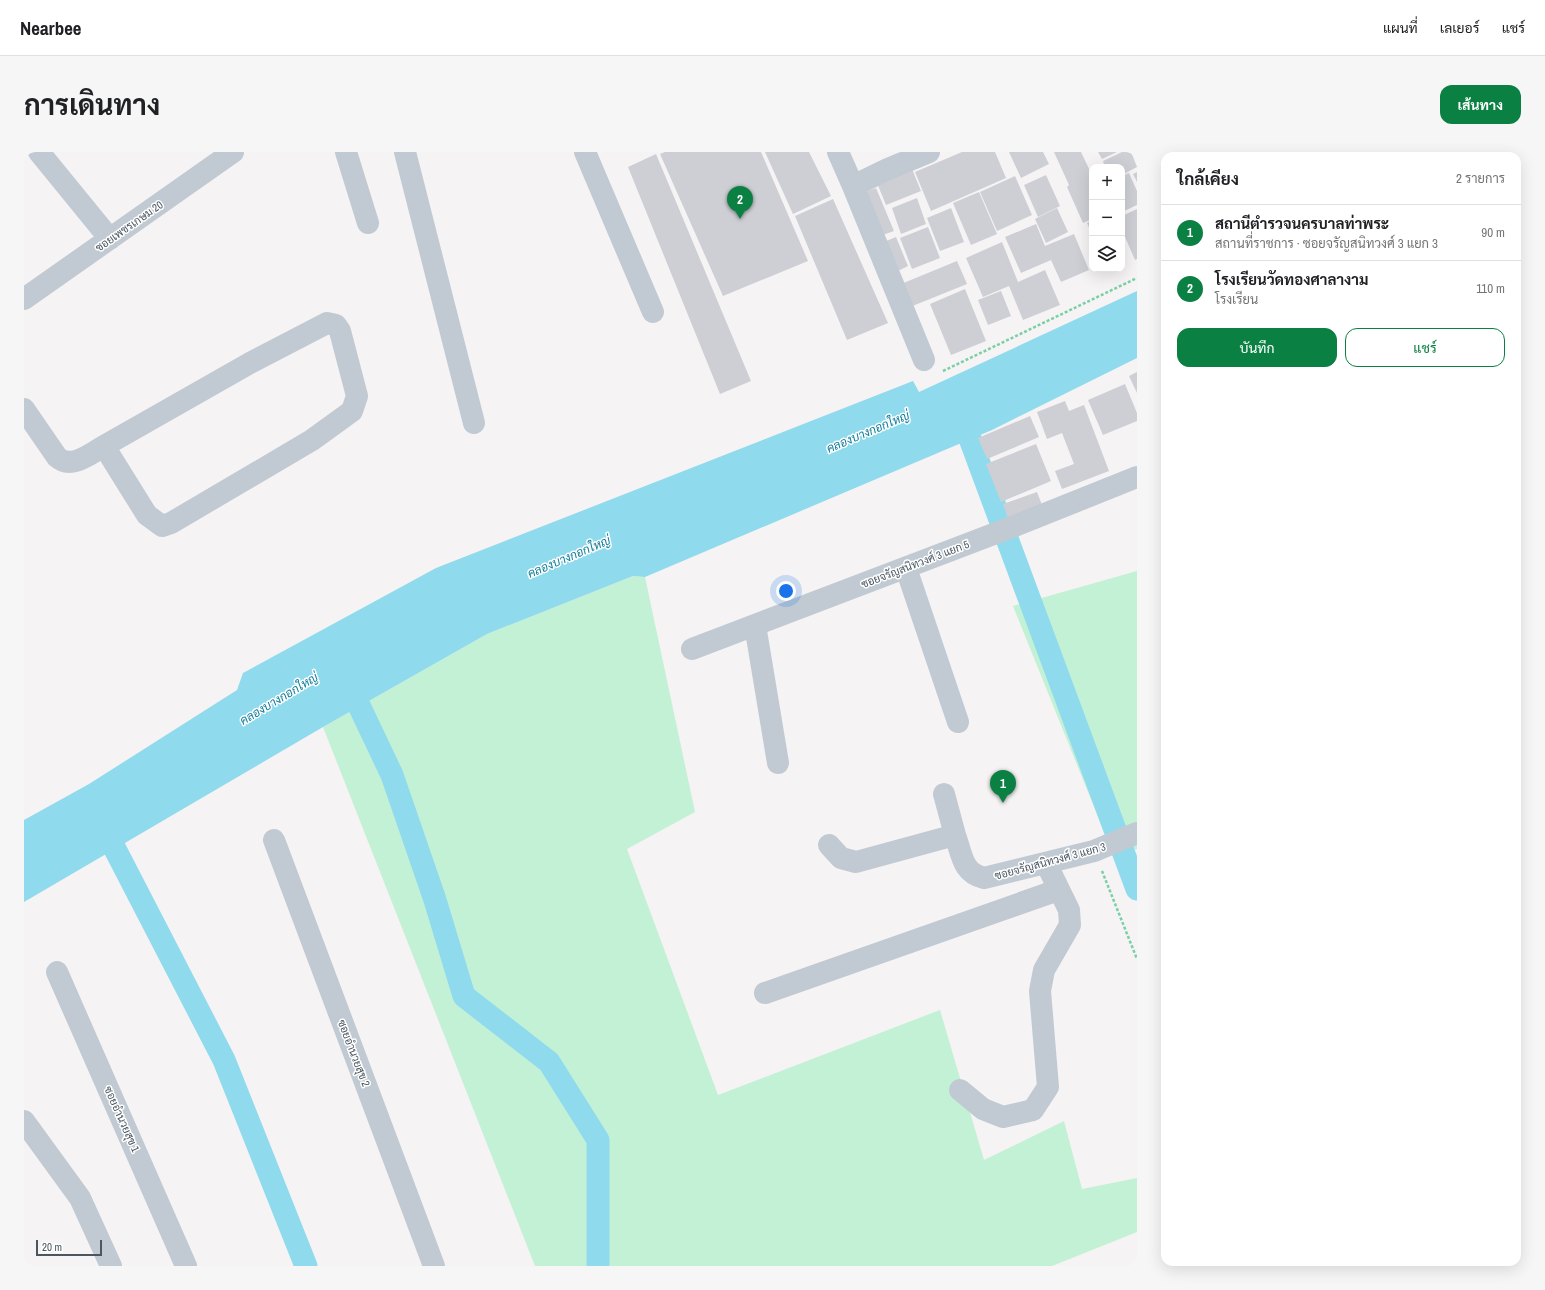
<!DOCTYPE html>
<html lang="th">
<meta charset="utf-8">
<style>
:root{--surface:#fff;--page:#f6f6f6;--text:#202124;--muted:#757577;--line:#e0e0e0;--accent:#0b8043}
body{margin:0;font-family:"Archivo Narrow",Sarabun,sans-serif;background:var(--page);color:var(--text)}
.controls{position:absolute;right:12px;top:12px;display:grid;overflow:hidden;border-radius:8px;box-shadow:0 4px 16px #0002}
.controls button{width:36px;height:36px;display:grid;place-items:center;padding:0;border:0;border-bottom:1px solid var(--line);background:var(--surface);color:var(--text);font:20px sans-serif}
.scale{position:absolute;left:12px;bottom:10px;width:66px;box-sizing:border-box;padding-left:4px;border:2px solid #4a5661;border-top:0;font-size:11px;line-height:14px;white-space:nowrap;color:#4a5661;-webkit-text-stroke:3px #fff;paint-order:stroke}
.you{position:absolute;left:762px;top:439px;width:14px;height:14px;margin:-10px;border:3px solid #fff;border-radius:50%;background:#1a73e8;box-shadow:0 0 0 6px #1a73e833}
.badge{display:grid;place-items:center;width:26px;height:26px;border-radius:50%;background:var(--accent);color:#fff;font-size:13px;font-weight:700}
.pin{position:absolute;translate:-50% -33px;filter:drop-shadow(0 1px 2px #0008)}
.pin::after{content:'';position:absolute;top:21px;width:14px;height:12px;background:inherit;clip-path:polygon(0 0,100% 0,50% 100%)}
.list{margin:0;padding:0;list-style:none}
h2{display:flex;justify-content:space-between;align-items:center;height:52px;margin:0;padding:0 16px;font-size:17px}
h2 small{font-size:13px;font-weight:400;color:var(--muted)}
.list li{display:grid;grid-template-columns:26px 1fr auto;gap:12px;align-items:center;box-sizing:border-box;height:56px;padding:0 16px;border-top:1px solid var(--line)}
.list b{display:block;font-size:15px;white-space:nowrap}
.list p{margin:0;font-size:13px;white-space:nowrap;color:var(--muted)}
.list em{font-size:13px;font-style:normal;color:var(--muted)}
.actions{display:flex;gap:8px;padding:12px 16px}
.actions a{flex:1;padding:9px 0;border:1px solid var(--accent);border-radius:12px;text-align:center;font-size:14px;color:var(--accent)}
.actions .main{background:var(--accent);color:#fff}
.icon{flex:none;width:22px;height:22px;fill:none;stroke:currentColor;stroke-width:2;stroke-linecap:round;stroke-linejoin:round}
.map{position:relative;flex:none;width:1113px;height:1114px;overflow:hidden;border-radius:12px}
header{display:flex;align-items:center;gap:24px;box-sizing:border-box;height:56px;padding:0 20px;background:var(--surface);border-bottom:1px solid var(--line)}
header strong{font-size:19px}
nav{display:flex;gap:22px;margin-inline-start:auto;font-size:14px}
.intro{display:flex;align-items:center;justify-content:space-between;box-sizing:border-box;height:96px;padding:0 24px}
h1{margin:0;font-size:28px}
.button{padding:10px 18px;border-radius:12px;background:var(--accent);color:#fff;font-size:14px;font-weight:700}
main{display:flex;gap:24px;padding:0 24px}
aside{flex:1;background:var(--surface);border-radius:12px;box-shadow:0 4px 16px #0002}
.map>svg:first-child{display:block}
.green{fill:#c3f1d5}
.water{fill:#90daee}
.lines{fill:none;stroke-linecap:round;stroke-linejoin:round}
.canal{stroke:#90daee;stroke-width:23}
.building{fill:#cdcfd5}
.path{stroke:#7ad0a6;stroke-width:2.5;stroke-dasharray:3 2;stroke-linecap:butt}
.minor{stroke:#c1cad2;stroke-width:22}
.labels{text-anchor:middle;stroke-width:3;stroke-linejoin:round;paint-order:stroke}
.street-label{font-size:11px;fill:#4a5661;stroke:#fff}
.water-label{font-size:12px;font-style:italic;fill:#0c7c9b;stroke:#fff}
</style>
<header>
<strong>Nearbee</strong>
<nav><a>แผนที่</a><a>เลเยอร์</a><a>แชร์</a></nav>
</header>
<div class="intro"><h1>การเดินทาง</h1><a class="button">เส้นทาง</a></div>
<main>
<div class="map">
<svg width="1113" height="1114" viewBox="0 0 1113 1114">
<rect width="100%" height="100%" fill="#f5f3f3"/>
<!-- green -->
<path class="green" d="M1113 419V697L1089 702 989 454Z
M609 424 621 425 671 660 603 697 694 943 916 858 960 1008 1040 969 1058 1037 1113 1026V1080L1028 1114H511L299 575 463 482Z"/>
<!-- water -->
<path class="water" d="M1113 139V206L968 278 621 425 609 424 463 482 299 575 0 750V668L65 632 213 538 219 521 412 416 889 229 895 240Z"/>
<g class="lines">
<!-- canal -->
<path class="canal" d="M935 257 1113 737
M322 526 368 623 411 748 440 844 525 910 574 988V1114
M76 668 200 908 282 1114"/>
</g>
<!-- building -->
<path class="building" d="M641 0H737L784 109 699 144 636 2Z
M741 0H785L807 44 769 62Z
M938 0H971L982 26 907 59 891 20Z
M985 0H1019L1025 12 997 26Z
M1030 0H1057L1068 23V67L1059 71 1043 35 1045 33Z
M1074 0H1093L1078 7Z
M1098 0H1107L1113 15 1098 23V15H1081L1079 9Z
M632 2 727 229 696 242 604 15Z
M888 17 897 39 862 53 853 31Z
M1113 20V30L1109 22Z
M1105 21 1113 39V53L1098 60V24Z
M1022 23 1036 54 1014 65 1000 33Z
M991 24 1008 63 973 79 956 40Z
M852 36 870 79 853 85 835 42Z
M955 40 973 82 947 93 929 51Z
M893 46 902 72 877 82 868 56Z
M809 47 864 171 823 188 771 64Z
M927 56 940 90 916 99 903 66Z
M1033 56 1044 80 1022 91 1011 67Z
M1113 57V107L1111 108 1098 78V64Z
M1068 68V82L1063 71Z
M1012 72 1021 94 1050 82 1065 118 1037 130 1027 108 997 121 981 85Z
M904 75 916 106 888 117 876 86Z
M872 85 884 114 868 122 855 92Z
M978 90 994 130 1021 118 1036 153 999 168 985 134 959 145 942 106Z
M933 109 943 132 886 155 877 132Z
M941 137 962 189 927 203 906 152Z
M977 139 987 164 964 173 954 148Z
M1113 220V241L1105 224Z
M1101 232 1113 261V269L1079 283 1064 248Z
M1041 249 1045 259 1060 253 1085 319 1038 337 1031 319 1050 312 1038 281 1023 287 1013 260Z
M1006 264 1015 285 963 307 954 286Z
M1012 292 1027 329 977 350 962 312Z
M1013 340 1018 353 984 366 979 352Z"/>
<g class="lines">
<!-- path -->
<path class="path" d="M919 219 1113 126
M1078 719 1113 807"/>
<!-- minor -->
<path class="minor" d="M15 0 86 87
M322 0 344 71
M381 0 450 271
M561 0 629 160
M814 0 829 34 864 17 905 0
M829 34 900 208
M0 147 209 0
M0 257 33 305C47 318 66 302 80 294L226 211 303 171 312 173 316 179 333 244 328 259 288 288 147 371 138 374 123 363 80 294
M882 416 934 570
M731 473 754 611
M668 497 988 375 1113 325
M920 642 931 683
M250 688 410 1114
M805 693 817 706 832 710 931 683C938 702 938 721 960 726L1070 699 1113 681
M33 820 162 1114
M741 841 1034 738
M936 938 959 957 979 965 1009 958 1024 935 1016 839 1020 818 1046 773 1045 758 1022 711
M0 969 56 1046 87 1114"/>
</g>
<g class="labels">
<!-- street labels -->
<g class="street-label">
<text transform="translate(105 74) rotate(-35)" y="4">ซอยเพชรเกษม 20</text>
<text transform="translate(891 412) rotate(-21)" y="4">ซอยจรัญสนิทวงศ์ 3 แยก 5</text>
<text transform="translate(1026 709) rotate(-15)" y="4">ซอยจรัญสนิทวงศ์ 3 แยก 3</text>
<text transform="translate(330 901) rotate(69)" y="4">ซอยอำนวยสุข 2</text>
<text transform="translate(98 967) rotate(66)" y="4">ซอยอำนวยสุข 1</text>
</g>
<!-- water labels -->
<g class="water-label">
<text transform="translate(844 280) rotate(-23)" y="4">คลองบางกอกใหญ่</text>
<text transform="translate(545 405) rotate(-23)" y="4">คลองบางกอกใหญ่</text>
<text transform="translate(255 547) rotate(-31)" y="4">คลองบางกอกใหญ่</text>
</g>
</g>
</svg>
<div class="controls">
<button>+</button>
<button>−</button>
<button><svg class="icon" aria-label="layers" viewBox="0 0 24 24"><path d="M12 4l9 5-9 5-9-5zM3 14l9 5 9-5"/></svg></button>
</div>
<div class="scale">20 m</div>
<div class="you"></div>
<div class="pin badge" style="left:979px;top:651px">1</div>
<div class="pin badge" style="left:716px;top:67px">2</div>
</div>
<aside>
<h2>ใกล้เคียง<small>2 รายการ</small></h2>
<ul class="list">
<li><span class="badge">1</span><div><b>สถานีตำรวจนครบาลท่าพระ</b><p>สถานที่ราชการ · ซอยจรัญสนิทวงศ์ 3 แยก 3</p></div><em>90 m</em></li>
<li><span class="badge">2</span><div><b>โรงเรียนวัดทองศาลางาม</b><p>โรงเรียน</p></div><em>110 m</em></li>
</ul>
<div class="actions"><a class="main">บันทึก</a><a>แชร์</a></div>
</aside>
</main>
